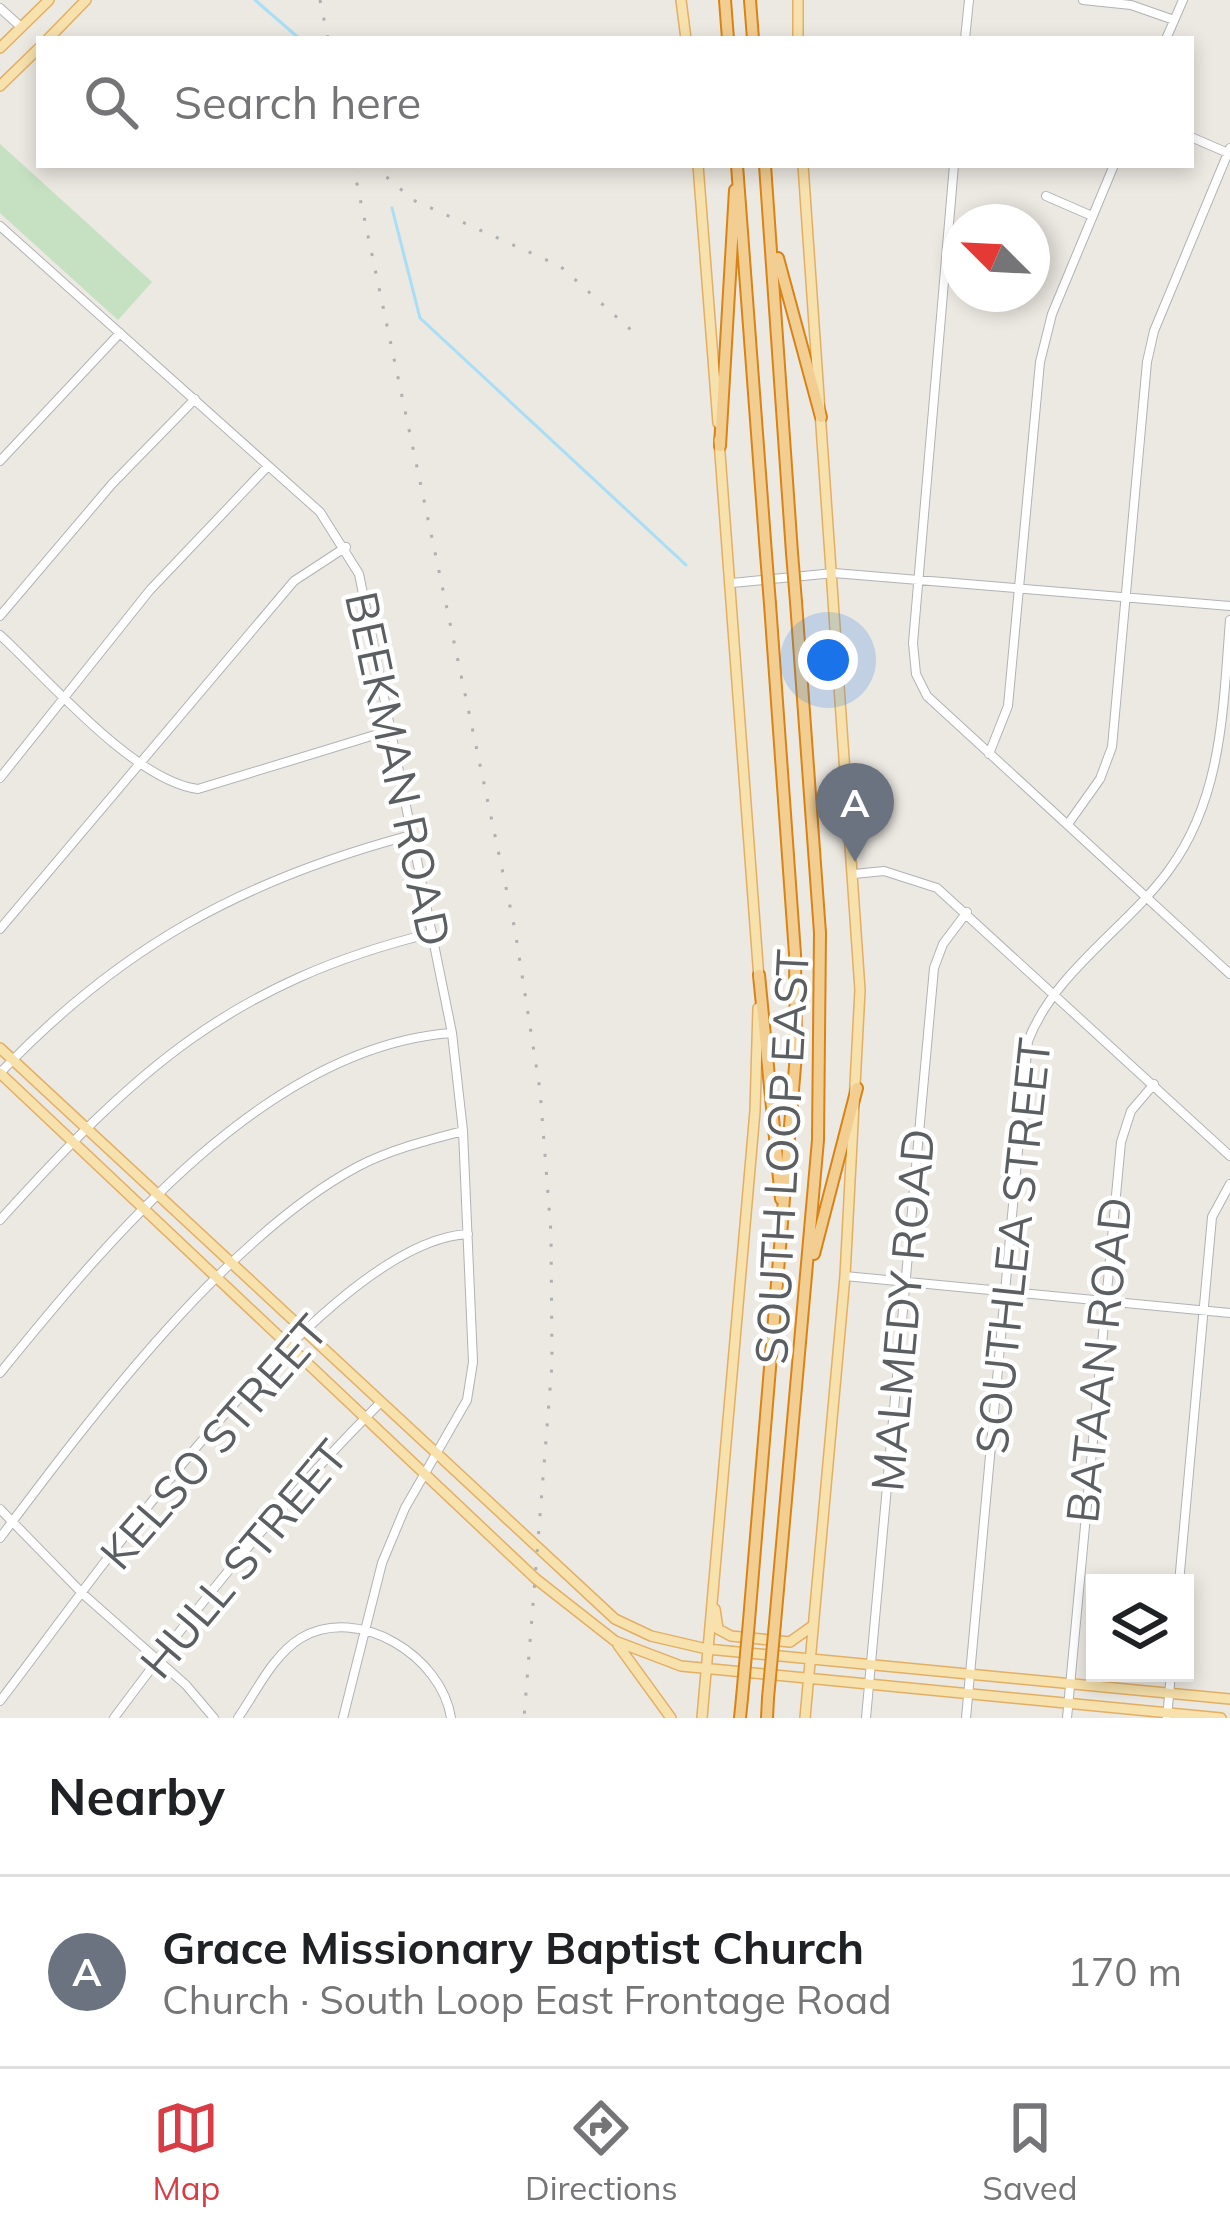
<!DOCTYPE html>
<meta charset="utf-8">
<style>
:root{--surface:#fff;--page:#f2f2f2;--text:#202124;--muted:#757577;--line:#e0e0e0;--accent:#d83c44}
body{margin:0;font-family:Mulish,sans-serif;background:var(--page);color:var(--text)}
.controls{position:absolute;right:36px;bottom:36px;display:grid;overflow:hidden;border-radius:0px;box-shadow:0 6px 18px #0003}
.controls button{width:108px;height:108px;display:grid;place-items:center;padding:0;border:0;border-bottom:3px solid var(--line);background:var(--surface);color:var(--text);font:60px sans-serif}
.compass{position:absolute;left:942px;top:204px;width:108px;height:108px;border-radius:50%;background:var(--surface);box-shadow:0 6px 18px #0003;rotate:294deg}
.you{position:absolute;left:828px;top:660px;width:42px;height:42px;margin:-30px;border:9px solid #fff;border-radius:50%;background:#1a73e8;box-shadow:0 0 0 18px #1a73e833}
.badge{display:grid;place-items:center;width:78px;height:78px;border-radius:50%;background:var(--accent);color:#fff;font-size:39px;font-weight:700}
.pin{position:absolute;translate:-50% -99px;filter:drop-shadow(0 3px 6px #0008)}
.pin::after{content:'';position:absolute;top:63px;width:42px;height:36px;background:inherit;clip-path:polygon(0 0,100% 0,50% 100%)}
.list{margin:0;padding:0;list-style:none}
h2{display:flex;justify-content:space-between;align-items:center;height:156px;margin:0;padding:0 48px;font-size:51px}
h2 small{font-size:39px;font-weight:400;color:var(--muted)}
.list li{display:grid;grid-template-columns:78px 1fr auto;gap:36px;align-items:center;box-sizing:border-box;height:192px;padding:0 48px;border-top:3px solid var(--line)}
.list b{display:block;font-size:45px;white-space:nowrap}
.list p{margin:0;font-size:39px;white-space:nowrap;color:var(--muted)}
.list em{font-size:39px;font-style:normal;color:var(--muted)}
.icon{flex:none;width:66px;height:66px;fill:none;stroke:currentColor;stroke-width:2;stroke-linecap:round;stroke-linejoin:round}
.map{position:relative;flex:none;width:1230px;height:1718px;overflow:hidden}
.search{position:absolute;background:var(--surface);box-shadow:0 6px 18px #0003;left:36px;right:36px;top:36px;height:132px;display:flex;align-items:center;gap:30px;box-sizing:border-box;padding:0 42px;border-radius:0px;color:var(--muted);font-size:45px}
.sheet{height:348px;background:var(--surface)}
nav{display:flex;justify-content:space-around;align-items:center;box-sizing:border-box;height:168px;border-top:3px solid var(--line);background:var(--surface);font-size:33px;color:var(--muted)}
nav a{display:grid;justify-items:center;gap:6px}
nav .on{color:var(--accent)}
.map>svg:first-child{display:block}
.green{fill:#c5e1c1}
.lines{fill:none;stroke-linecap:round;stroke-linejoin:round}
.stream{stroke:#a8def6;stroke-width:3}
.minor-casing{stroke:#b0b3b6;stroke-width:10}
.major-casing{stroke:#e3af64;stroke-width:12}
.highway-casing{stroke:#d98315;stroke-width:14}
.minor{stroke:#fff;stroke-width:8}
.major{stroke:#f7e1ac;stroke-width:9}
.highway{stroke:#f2ce93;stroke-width:10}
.rail{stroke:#afb0b0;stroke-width:3;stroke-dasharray:3 15;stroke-linecap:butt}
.highway-bridge-casing{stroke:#d98315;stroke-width:14;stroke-linecap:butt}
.highway-bridge{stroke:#f2ce93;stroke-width:10}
.labels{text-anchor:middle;stroke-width:9;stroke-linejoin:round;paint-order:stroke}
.street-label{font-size:45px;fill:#5b5f62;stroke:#fff}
</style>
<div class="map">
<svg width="1230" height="1718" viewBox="0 0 1230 1718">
<rect width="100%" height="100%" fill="#ece8e2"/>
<!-- green -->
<path class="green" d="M0 144 152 282 118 320 0 213Z"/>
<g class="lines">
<!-- stream -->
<path class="stream" d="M255 0 300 39
M392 208 420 318 686 565"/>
<!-- minor casing -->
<g class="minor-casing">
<path id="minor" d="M1083 0 1131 5 1174 20
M0 8 21 27
M965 39 969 0
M1166 39 1183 0
M1191 137 1228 153
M954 165 913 643 916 674 927 696 1230 974
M1046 196 1092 216
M0 226 320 512 359 574 452 1033 463 1131 473 1362 467 1400 405 1508 382 1563 343 1718
M0 461 120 333
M732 583 834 573 1230 606
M0 616 112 484 195 399
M0 635C48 679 134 781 198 789L391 730
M989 754 1008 706 1040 362 1052 314 1114 165
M0 778 150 590 268 466
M1068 824 1100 779 1112 747 1147 362 1154 331 1230 148
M854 874 884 871 937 888 1230 1156
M0 929 294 581 346 547
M0 1073C121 946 243 880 411 835
M0 1220C135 1071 231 982 432 933
M845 1276 1230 1313
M0 1373C109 1239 267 1046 452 1033
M0 1509 83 1594 186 1685 214 1718
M0 1538C90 1418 225 1238 357 1167 389 1150 428 1140 463 1131
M1179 1583 1212 1217 1230 1184
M0 1701C87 1589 324 1241 468 1234
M114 1718C197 1606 281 1502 380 1403
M238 1718C256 1692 273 1655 301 1638 359 1604 442 1657 451 1718
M866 1718 934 968 943 944 967 912
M966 1718 1028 1041C1055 971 1126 929 1169 870 1223 797 1223 707 1230 620
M1067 1718 1121 1142 1131 1111 1154 1084
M1167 1718 1171 1673"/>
</g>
<!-- major casing -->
<g class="major-casing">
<path id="major" d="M681 0 686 39
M48 39 86 0
M798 39V0
M0 48 49 0
M0 86 39 48
M698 165 718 423
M803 165 860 990 845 1276 805 1718
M719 440 759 979
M0 1048 615 1619 651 1636 707 1649 1230 1699
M0 1073 536 1579 615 1641 681 1666 1221 1718
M715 1609 718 1629 731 1636 790 1642 811 1627
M618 1645 671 1718
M702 1718 755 1111 758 1008"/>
</g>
<!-- highway casing -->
<g class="highway-casing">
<path id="highway" d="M725 0 728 39
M750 0 753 39
M737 165 766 554
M765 165 792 553
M778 258 821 417
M720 446 735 190
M759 975 781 1199
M814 1254 857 1088
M749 1621 796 1054 795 954 770 604
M775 1623 818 1140 820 933 796 602
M740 1718 742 1698
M767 1718 768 1698"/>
</g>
<!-- minor -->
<use href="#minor" class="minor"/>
<!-- major -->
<use href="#major" class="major"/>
<!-- highway -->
<use href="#highway" class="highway"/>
<!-- rail -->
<path class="rail" d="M320 0 328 39
M353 165 515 930 540 1090 551 1233 552 1364 524 1718
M373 165 413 200 560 266 641 339"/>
<!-- highway-bridge casing -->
<g class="highway-bridge-casing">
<path id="highway-bridge" d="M792 553 796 602
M766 554 770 604
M742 1698 749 1621
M768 1698 775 1623"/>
</g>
<!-- highway-bridge -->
<use href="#highway-bridge" class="highway-bridge"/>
</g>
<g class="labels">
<!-- street labels -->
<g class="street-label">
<text transform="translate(398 769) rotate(78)" y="16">BEEKMAN ROAD</text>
<text transform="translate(782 1157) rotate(-87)" y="16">SOUTH LOOP EAST</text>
<text transform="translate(1013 1246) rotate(-84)" y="16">SOUTHLEA STREET</text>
<text transform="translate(903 1310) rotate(-85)" y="16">MALMEDY ROAD</text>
<text transform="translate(1099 1360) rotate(-84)" y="16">BATAAN ROAD</text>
<text transform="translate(214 1442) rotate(-49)" y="16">KELSO STREET</text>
<text transform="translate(244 1559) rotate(-50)" y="16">HULL STREET</text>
</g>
</g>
</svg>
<div class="controls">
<button><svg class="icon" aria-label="layers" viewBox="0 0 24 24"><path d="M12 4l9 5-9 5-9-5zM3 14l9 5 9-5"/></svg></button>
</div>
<svg class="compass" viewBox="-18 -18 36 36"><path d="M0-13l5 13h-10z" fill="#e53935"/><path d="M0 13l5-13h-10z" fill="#757577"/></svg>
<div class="you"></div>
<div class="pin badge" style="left:855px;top:862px;background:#6b7280">A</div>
<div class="search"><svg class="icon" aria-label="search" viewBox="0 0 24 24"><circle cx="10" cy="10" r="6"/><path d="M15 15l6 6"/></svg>Search here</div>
</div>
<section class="sheet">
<h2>Nearby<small></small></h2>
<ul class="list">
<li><span class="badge" style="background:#6b7280">A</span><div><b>Grace Missionary Baptist Church</b><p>Church · South Loop East Frontage Road</p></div><em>170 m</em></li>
</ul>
</section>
<nav>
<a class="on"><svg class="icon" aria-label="map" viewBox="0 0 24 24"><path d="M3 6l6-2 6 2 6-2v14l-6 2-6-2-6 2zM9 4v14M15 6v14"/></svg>Map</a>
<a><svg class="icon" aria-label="directions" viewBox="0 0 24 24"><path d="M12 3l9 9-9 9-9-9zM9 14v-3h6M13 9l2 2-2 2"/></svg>Directions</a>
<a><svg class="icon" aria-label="saved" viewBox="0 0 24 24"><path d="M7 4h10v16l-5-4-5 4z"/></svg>Saved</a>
</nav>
